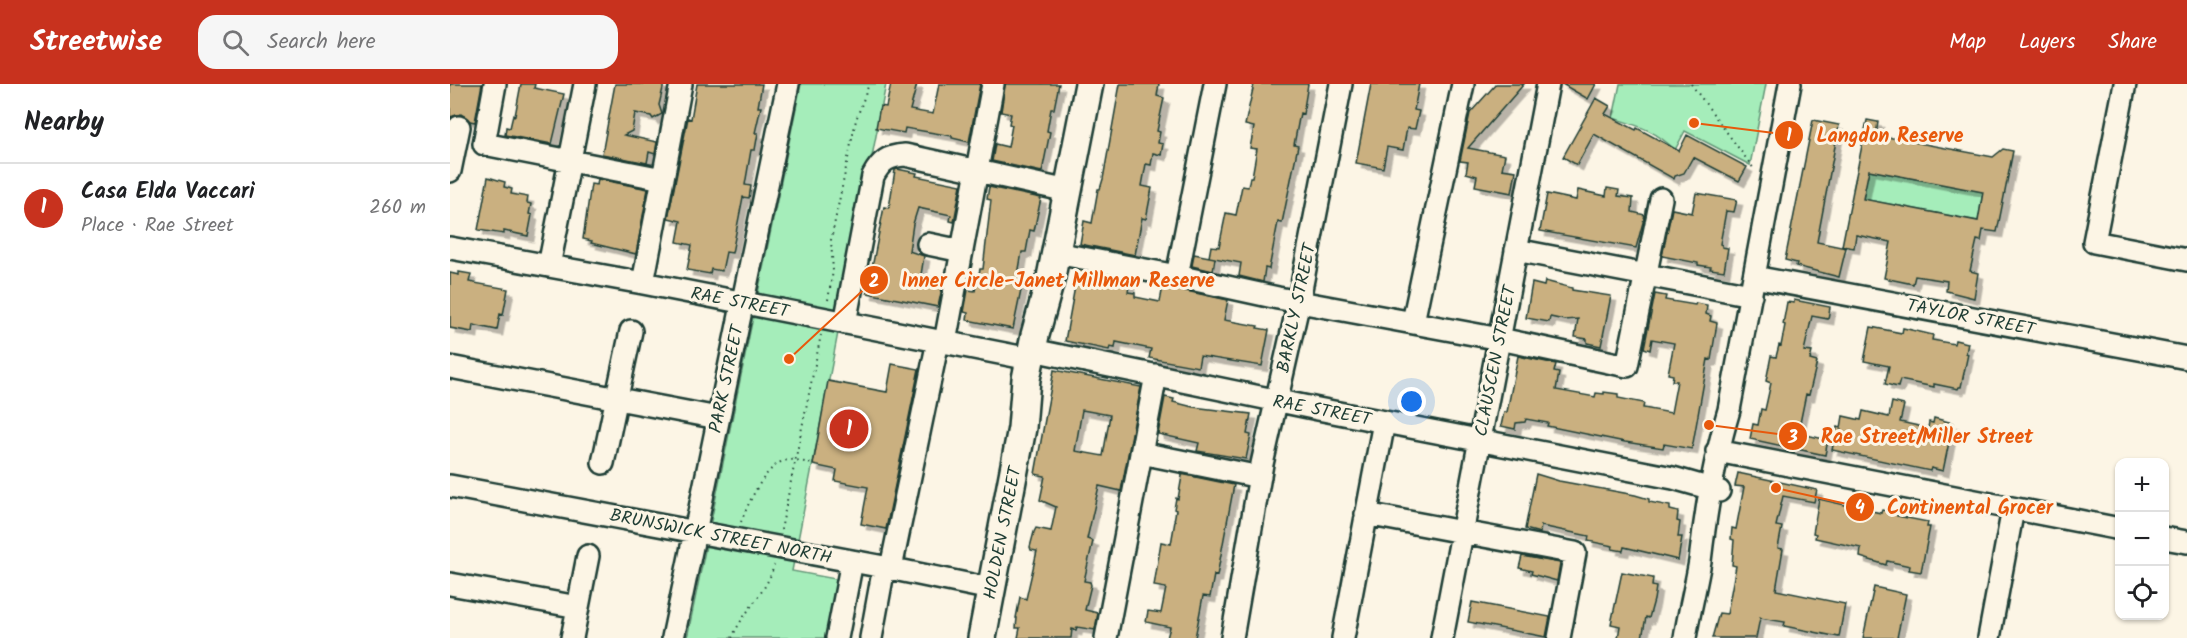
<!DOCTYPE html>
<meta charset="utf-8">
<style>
:root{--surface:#fff;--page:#f6f6f6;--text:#202124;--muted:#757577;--line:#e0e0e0;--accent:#c8321e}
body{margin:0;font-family:Kalam,sans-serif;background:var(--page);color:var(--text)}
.controls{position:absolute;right:18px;bottom:18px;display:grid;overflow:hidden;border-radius:12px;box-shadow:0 2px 4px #0004}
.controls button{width:54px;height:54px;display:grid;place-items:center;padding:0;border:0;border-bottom:2px solid var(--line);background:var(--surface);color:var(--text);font:30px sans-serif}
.you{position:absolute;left:962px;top:318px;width:21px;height:21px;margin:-15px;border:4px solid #fff;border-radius:50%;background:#1a73e8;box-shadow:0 0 0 9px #1a73e833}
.badge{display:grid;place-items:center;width:39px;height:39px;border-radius:50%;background:var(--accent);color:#fff;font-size:20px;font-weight:700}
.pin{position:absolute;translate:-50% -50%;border:3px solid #fff;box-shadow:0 2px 6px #0006}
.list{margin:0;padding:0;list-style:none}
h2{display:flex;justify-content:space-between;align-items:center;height:78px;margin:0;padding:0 24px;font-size:26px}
h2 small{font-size:20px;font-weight:400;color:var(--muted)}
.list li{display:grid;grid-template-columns:39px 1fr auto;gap:18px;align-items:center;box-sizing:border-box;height:90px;padding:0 24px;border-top:2px solid var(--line)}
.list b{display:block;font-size:22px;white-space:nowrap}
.list p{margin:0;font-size:20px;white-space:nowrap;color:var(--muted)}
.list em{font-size:20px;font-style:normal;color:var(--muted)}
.icon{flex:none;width:33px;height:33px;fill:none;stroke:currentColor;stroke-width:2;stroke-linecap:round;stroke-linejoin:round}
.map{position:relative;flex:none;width:1737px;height:554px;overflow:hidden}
header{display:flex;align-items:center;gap:36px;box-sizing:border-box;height:84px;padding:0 30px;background:var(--accent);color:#fff}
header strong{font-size:28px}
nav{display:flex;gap:33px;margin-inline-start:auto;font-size:21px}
.search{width:420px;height:54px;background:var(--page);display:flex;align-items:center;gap:15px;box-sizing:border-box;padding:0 21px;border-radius:18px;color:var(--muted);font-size:22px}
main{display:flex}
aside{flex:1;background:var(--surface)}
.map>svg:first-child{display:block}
.green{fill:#a5edba;stroke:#629577;stroke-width:1.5}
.building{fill:#cab080;stroke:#1f3d34;stroke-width:1.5;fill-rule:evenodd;filter:url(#shadow)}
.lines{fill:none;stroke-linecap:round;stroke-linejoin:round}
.minor-casing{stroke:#1f3d34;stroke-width:26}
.major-casing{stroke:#1f3d34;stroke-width:32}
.path{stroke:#1f3d34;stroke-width:2;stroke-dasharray:1.5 4.5;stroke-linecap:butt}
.minor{stroke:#fcf5e5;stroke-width:21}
.major{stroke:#fcf5e5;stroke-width:27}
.labels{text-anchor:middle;stroke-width:6;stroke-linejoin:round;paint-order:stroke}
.street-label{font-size:18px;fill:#1f3d34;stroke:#fcf5e5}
.leader{fill:none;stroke:#e8590c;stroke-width:2}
.callout-dot{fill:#e8590c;stroke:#fcf5e5;stroke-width:2}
.mark-label{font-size:18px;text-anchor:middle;font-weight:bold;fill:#fff}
.callout-label{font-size:20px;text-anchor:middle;font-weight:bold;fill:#e8590c;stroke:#fcf5e5;stroke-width:6;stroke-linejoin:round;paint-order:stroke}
</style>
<header>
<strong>Streetwise</strong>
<div class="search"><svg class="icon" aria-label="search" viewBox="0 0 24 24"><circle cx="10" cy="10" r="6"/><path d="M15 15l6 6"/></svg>Search here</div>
<nav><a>Map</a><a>Layers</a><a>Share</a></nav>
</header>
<main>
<aside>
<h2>Nearby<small></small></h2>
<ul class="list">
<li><span class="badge">1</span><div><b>Casa Elda Vaccari</b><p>Place · Rae Street</p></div><em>260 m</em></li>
</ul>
</aside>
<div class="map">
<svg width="1737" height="554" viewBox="0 0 1737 554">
<defs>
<filter id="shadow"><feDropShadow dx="5.5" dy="5.5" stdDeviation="0" flood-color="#0004"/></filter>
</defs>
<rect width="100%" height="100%" fill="#fcf5e5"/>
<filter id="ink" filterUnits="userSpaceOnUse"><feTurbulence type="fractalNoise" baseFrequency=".0167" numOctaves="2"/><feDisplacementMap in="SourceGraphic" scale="12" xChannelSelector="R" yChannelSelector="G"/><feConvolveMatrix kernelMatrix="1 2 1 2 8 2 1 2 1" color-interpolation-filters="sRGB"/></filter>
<g filter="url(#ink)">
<!-- green -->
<path class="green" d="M351 0H436L342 487 391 496 380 554H237Z
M1170 0H1316L1300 81 1235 47 1225 66C1205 46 1189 42 1163 34Z
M1419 86 1533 108 1528 137 1413 115 1415 107 1403 105 1406 92 1417 94Z"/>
<!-- building -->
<path class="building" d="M0 0H32L25 38 20 37 11 30 0 33Z
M71 0H85L84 4 114 10 102 60 55 51 56 43 60 44 63 31 65 32Z
M165 0H214L209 21 212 30 203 35 201 32 185 29 182 47 174 51 207 58 205 70 199 68 197 79 152 70Z
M247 0H312L308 23H311L305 49H308L305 66H301L295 101 301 102 299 114 293 113 282 169 276 168 272 187 261 185 260 190 237 186 242 161 227 158 231 137 218 134 238 34 241 35Z
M441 0H467L460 26 483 30 489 0H530L519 58 502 54V52L455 44 454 49 426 44 430 22 436 23Z
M555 0H609L604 25H601L597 47 600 48 592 88 542 77 545 60 558 63 562 41 559 40 561 30 551 28Z
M670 0H709L707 12 714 14 707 47 710 48 708 59 713 60 711 71 703 69 701 81 696 80 692 102 702 104 696 135 692 134 685 171 630 160 634 137 642 139 648 105H650L653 95Z
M804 0H858L853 30 850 29 844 61 848 62 832 139 828 138 819 185 815 184 813 198 789 192 791 179 759 173 761 162 769 163 776 129 786 131 792 102 798 103 800 93H802L807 65 800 64 804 43 795 41Z
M921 0H969L964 26 969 27 965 45 957 44 953 66 937 63 933 84 906 79Z
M1046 0H1074L1018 64 1055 71 1052 85 1066 87 1062 109 1025 102 1027 92 1016 89 1018 78 1010 77 1020 29Z
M1112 0H1146L1138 15Z
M1146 14 1160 22 1155 30 1186 46 1187 44 1229 67 1237 51 1297 83 1289 97 1243 73 1234 89 1225 92 1224 95 1144 50 1127 81 1113 73Z
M1363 36 1389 41 1367 158 1396 164 1389 193 1346 182 1347 179 1335 176Z
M1417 36 1428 38 1426 51 1543 73 1553 65 1563 67 1547 148 1533 146 1531 157 1527 156 1520 187 1528 189 1524 214 1496 207 1497 197 1465 192 1463 200 1434 194 1441 158 1406 151 1404 164 1392 162ZM1419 86 1533 108 1528 137 1413 115Z
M447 85 467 89 466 92 511 101 504 138 500 137 501 131 468 124 463 140 459 167 474 172 471 191 494 195 488 223 417 209 434 123 439 124 445 86Z
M38 93 55 98 54 103 62 105 61 110 78 113 77 119 81 120 79 130 82 131 78 152 54 147V150L28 146Z
M148 95 198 105 186 170 141 159 142 157 133 155 141 100 147 101Z
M539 103 591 114 584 147 580 146 576 168H572L568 191 574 192 563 245 517 236 518 229 514 228 518 206 525 207 530 185H533L541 116 537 115Z
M1157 104 1169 106 1168 112 1183 114 1182 128 1195 131 1186 164 1090 147 1097 110 1126 116 1128 106 1156 112Z
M1246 109 1287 116 1284 128 1276 127 1270 160 1272 161V163L1278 164 1274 187 1260 185 1261 183 1248 181V179L1212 172 1222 125 1242 129Z
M744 170 765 174 763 187 742 182Z
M628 186 680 196 678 208 685 209V213L710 218 713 202 778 216 774 236 808 242 807 244 819 246 812 282 750 272 748 283 699 274 701 265 666 258 665 264 660 263 659 266 615 257Z
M9 188 21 190 19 198 58 205 53 231 50 230 47 246 23 241 22 248 0 244V189L9 191Z
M1095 197 1122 204V206L1161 212 1151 262 1137 259V255L1125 253 1128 235 1114 236 1100 233 1099 238 1076 234 1082 199 1094 202Z
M1205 210 1216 212 1215 216 1245 221 1246 219 1257 221 1256 230 1261 232 1260 237 1267 239 1261 276 1258 275 1242 365 1214 360 1213 364 1175 358 1097 342 1098 339 1076 335 1075 338 1066 339 1065 345 1051 342 1054 328H1057L1068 272 1106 280 1104 288 1109 289 1106 306 1145 313 1146 309 1154 310V308L1168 310V314L1194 319 1193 324 1221 329 1227 297H1222L1223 291 1218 290 1224 259 1202 255 1200 266 1194 264Z
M1344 216 1380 223 1378 235 1362 232 1354 267 1362 268 1360 276 1367 278 1359 311 1356 310 1348 349 1378 356 1375 371 1300 355 1303 340 1308 341 1311 325 1315 326 1321 299 1316 297 1321 272 1326 273 1329 261 1331 262 1335 241 1333 240 1337 218 1344 219Z
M1421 243 1452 249 1453 244 1483 251 1482 256 1504 260 1505 256 1518 259 1516 269 1518 270 1511 303H1509L1508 305 1484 300V303L1450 296 1448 303 1435 300 1439 282 1414 277Z
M442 280 469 285 436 445 411 440 418 403 385 397 387 386 363 381 378 297 437 308Z
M604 286 691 303 671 407 649 402 637 455 643 457 634 497 640 498 641 501 635 526 648 529 645 546 627 543 626 546 622 545 621 554H568L570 544H566L567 534H566L570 513 576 515 587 467 581 466 580 463 584 448 586 444 601 447 606 423 590 416 595 392 585 390ZM632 326 660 331 653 372 625 367Z
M715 313 724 315 723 318 743 323 801 330 797 350 801 351 796 375 747 367 749 359 708 350Z
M1442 318 1454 321 1450 338 1478 344 1479 338 1483 339 1484 334 1503 339 1493 387 1481 384 1480 387 1382 366 1387 343 1391 344 1393 332 1411 336 1413 327 1439 333Z
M1288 389 1367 406 1364 418 1333 412 1326 442 1332 443 1328 464 1333 465 1326 506 1395 520 1389 553 1334 542 1335 538 1310 534 1306 554H1262L1269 529 1277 530 1286 482 1282 481 1284 456 1281 455 1282 444 1286 445 1294 403 1285 402Z
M731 390 784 401 767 492 764 491 760 513 753 512 745 554H717L720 543 696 538 698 527 711 529 716 504 704 502 711 458 721 460 725 437H724L726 426 724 425 726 414 728 415 732 392Z
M1086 390 1109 397 1185 411 1199 415V418L1220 422V426L1228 428 1227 437 1230 438 1228 453H1232L1228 476 1174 463 1173 467 1162 465 1163 462 1138 457 1139 452 1091 442 1090 449 1075 445Z
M1369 415 1431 429 1432 426 1448 428 1447 432 1478 438 1477 443H1480L1471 488 1459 486 1460 482 1437 477 1436 481 1410 473 1411 464 1365 454 1366 450 1363 449Z
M1072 472 1110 479 1107 497 1081 490 1082 487 1069 484Z
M1172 488 1203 494 1202 502 1206 503 1204 516 1199 534 1196 533 1192 554H1168L1170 542 1161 540Z
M1424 503 1456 510 1447 554H1413Z
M1022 518 1100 533 1096 553 1018 538Z"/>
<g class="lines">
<!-- minor casing -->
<g class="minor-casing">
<path id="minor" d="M45 0 34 60 213 95
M1675 0 1644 158 1737 176
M0 87 9 43
M478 160 512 167
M0 164 193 199 580 275
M1066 166 1301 211
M606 169 727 192 828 214 1050 255 1177 282 1211 115
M99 182 135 0
M727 192 765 0
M1304 193 1737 274
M193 199 231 0
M963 238 1013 0
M395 239 423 92C431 77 438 72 455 71L618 107
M495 258 543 0
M592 268 868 325 1223 394 1269 407
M0 283 268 334
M1267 367 1670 445
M691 369 810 393
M153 379 181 247
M0 402 434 483 541 505
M916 430 1125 469 1109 554
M1714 454 1737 458
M441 484 488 257
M0 500 128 523
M122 554 138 472
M223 554 338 0
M387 554 402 477
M421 554 434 483
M656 554 706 291
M782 554 812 380 847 226 891 0
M893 554 934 338
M992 554 1098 0
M1235 554C1239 528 1246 502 1250 477 1256 425 1264 376 1279 326L1340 0
M1539 554 1563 425"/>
</g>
<!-- major casing -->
<g class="major-casing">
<path id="major" d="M532 554 572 344 576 295 585 251 601 193 639 0"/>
</g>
<!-- path -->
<path class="path" d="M1241 0 1304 85
M378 216 383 187 381 156 406 36 419 0
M291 438C298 420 316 378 338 376 346 375 354 378 362 380
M331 446 371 251
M282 554C293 527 317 509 324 481"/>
<!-- minor -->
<use href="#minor" class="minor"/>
<!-- major -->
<use href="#major" class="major"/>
</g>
</g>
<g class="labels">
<!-- street labels -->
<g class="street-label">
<text transform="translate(290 218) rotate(11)" y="6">RAE STREET</text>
<text transform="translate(846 224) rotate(-78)" y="6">BARKLY STREET</text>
<text transform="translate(1521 233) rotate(11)" y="6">TAYLOR STREET</text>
<text transform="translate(1045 277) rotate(-79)" y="6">CLAUSCEN STREET</text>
<text transform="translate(276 295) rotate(-78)" y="6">PARK STREET</text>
<text transform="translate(872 326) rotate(11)" y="6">RAE STREET</text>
<text transform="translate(552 449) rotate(-79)" y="6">HOLDEN STREET</text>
<text transform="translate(271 452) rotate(11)" y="6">BRUNSWICK STREET NORTH</text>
</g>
</g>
<!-- callouts -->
<path class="leader" d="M1244 39L1339 51M339 275L424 196M1259 341L1343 352M1326 404L1410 423"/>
<g class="callout-dot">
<circle cx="1244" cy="39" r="6"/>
<circle cx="339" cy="275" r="6"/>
<circle cx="1259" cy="341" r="6"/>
<circle cx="1326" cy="404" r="6"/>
<circle cx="1339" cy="51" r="15"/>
<circle cx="424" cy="196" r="15"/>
<circle cx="1343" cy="352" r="15"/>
<circle cx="1410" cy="423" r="15"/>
</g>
<g class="mark-label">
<text x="1339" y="57">1</text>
<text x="424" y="203">2</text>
<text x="1343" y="359">3</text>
<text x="1410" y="429">4</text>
</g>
<g class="callout-label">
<text x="1440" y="58">Langdon Reserve</text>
<text x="608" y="203">Inner Circle-Janet Millman Reserve</text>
<text x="1477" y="359">Rae Street/Miller Street</text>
<text x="1520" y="430">Continental Grocer</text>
</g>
</svg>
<div class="controls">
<button>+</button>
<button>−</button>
<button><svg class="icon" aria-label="locate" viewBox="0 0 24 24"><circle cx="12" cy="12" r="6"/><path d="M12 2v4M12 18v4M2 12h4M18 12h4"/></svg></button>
</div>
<div class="you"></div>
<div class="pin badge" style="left:399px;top:345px">1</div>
</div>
</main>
